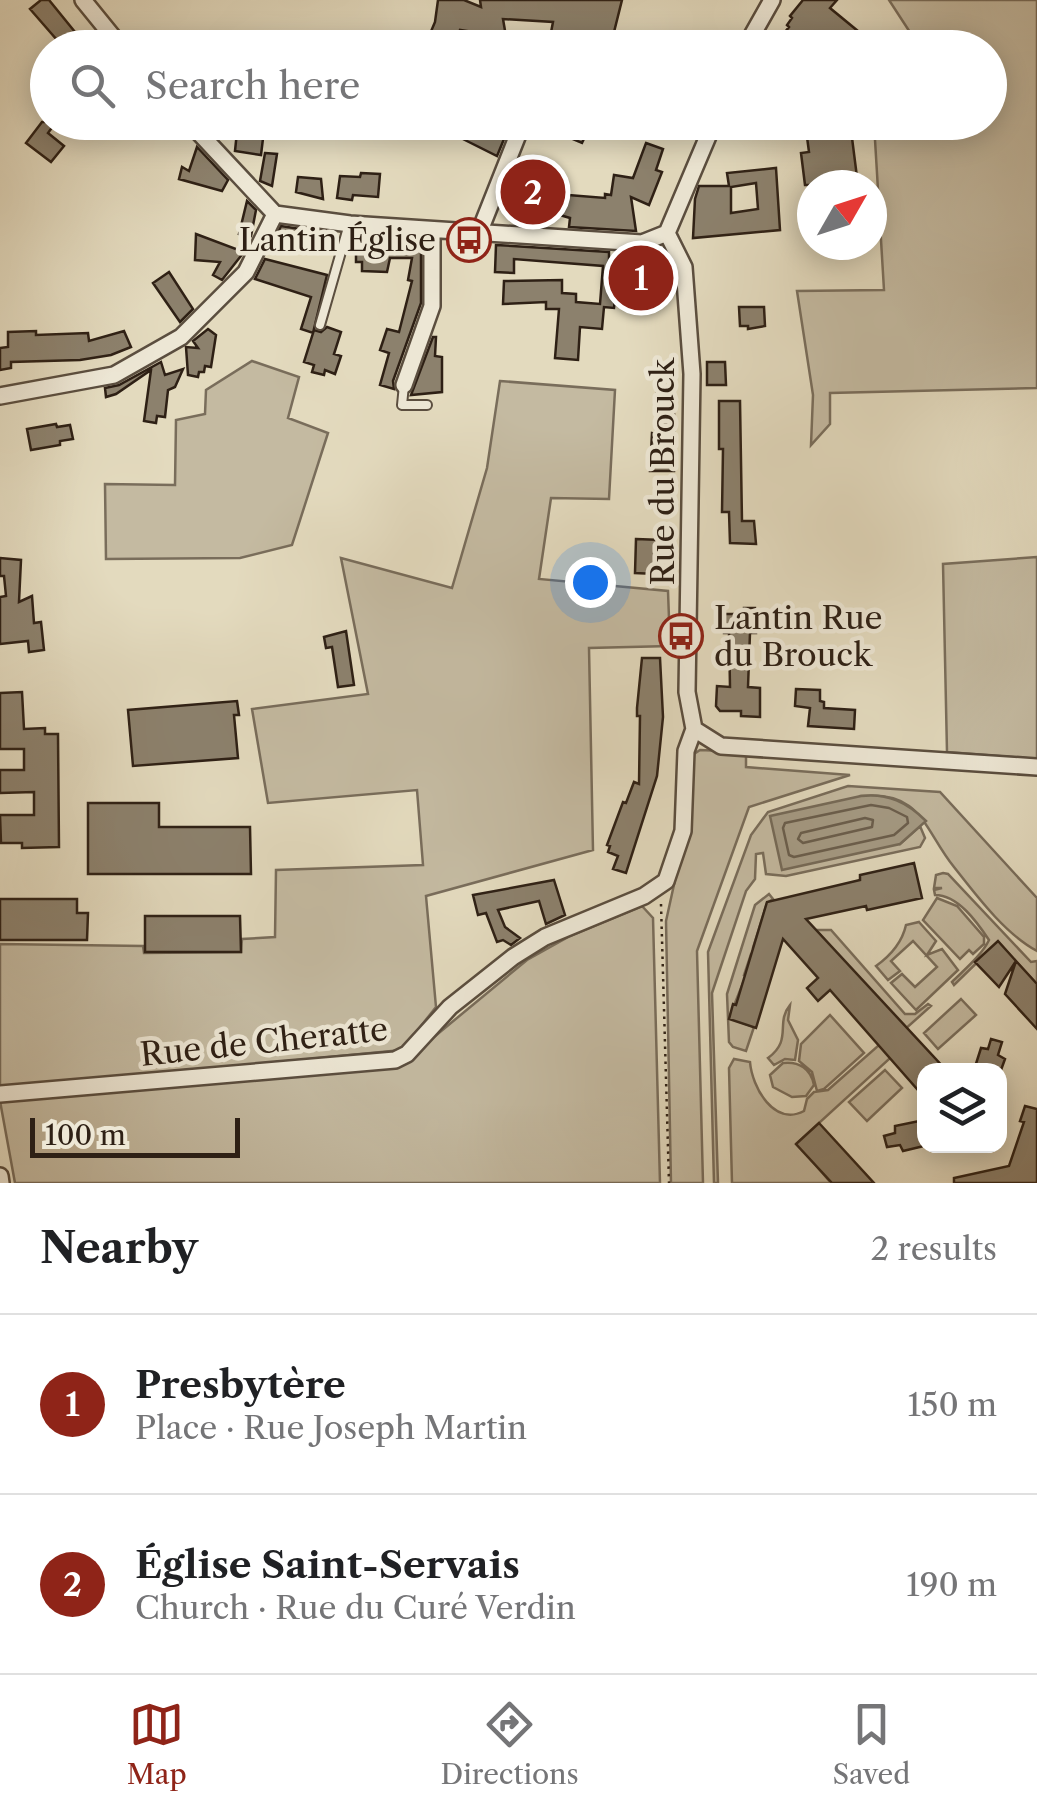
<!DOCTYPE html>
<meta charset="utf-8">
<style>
:root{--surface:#fff;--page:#f6f6f6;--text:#202124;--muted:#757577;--line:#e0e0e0;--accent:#8f2418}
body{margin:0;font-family:"Libre Caslon Text",serif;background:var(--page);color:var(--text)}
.controls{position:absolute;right:30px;bottom:30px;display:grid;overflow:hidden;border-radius:20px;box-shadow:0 5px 25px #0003}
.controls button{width:90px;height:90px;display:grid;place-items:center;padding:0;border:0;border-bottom:2px solid var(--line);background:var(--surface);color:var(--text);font:50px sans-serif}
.compass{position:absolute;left:797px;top:170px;width:90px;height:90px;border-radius:50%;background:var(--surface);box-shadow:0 5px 25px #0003;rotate:51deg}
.scale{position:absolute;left:30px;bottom:25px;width:210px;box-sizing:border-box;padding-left:10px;border:5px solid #2e2015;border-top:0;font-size:28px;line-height:35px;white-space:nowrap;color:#2e2015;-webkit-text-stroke:8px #ede7d5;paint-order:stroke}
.you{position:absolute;left:590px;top:582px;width:35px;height:35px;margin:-25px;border:8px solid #fff;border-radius:50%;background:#1a73e8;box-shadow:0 0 0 15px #1a73e833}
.badge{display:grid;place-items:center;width:65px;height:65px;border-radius:50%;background:var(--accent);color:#fff;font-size:32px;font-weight:700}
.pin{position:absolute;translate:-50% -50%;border:5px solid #fff;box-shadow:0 2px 10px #0006}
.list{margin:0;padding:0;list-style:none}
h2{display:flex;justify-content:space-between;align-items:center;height:130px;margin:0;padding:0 40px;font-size:42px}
h2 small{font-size:32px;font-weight:400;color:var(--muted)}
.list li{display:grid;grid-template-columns:65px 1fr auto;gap:30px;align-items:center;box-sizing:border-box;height:180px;padding:0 40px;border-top:2px solid var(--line)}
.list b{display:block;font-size:38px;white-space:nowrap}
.list p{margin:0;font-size:32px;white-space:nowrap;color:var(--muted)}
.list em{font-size:32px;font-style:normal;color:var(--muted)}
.icon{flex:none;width:55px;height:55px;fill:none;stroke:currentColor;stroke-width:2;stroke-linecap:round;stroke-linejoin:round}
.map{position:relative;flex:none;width:1037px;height:1183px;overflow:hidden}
.search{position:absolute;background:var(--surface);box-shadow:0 5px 25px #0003;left:30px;right:30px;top:30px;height:110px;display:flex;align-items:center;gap:25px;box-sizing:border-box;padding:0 35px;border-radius:55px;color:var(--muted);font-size:38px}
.sheet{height:490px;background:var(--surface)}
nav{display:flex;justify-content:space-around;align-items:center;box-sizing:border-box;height:140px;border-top:2px solid var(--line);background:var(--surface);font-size:28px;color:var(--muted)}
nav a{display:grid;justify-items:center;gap:5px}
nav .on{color:var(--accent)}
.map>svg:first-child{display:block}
.green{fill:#c4baa1;stroke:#796d5b;stroke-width:2.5}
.water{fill:#a59b85;stroke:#756a58;stroke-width:2.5}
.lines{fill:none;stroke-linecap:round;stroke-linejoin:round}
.shore{stroke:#6a5e4d;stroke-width:2.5}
.building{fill:#8c816d;stroke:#2e2015;stroke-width:2.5;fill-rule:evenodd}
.lane-casing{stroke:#5b4e3f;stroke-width:12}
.street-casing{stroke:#5b4e3f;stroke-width:20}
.path{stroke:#2e2015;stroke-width:2.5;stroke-dasharray:2.5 5;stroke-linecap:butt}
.lane{stroke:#ede7d5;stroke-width:8}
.street{stroke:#ede7d5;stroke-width:15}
.labels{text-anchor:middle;stroke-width:9;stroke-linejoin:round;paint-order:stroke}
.poi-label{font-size:32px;fill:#2e2015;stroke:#ede7d5;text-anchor:end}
.street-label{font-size:32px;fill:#2e2015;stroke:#ede7d5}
</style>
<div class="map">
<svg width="1037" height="1183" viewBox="0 0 1037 1183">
<rect width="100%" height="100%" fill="#e3dabe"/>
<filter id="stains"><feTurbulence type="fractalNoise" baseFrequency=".002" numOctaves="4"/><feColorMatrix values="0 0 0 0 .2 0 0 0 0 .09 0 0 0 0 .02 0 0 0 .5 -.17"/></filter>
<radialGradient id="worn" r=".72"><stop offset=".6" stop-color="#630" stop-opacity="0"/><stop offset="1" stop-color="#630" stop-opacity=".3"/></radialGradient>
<!-- green -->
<path class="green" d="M889 0H1037V388L830 393V424L811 445 813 395 797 291 884 290 874 123 990 122V48L914 47 917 43Z
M252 361 299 377 288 418 328 433 292 545 240 558 106 559 105 484 175 485 176 420 205 414 206 390Z
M500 381 615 390 609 499 551 498 539 579 668 591 670 646 589 648 593 850 426 896 436 1007 402 1050 0 1089V944L143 946 144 953 241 952 242 939 275 937 276 870 423 865 417 790 268 803 252 709 368 694 341 558 452 588 487 468Z
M1037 557V759L947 752 943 564Z
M700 750 746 752V767L850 775 749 807 697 951 703 1183H671L666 921 677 871 692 763 694 754Z
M848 786 940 792 1037 898V951C1005 934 976 895 954 867 924 830 922 790 861 796L900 844 920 826 925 838 920 847 786 876 766 874 763 853 756 854 755 879 746 891 712 993 718 1183H714L708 952 751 835 768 812Z
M943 873 948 874 1031 962 1037 961V984L998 942 954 985 952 982C964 970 982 955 989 940 977 922 958 895 935 895L934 890 942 888H934L936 875Z
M769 894 773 899 767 903 753 948 760 955 751 954 744 975 752 979 743 983 729 1018 754 1027 746 1051 733 1047 729 1042 727 994 755 905Z
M937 898 957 906 984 937V944L973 954 969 950 960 959 923 920Z
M642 906 653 918 660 1183H15L0 1101 399 1066 527 960 570 936Z
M919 922 936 941 927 955 942 949 958 970 916 1010 891 983 902 974 915 987 937 967 913 941 891 961 900 971 888 980 876 966C890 956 902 943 906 925Z
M816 930H831L905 1014H915L928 1004 931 1006 903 1031Z
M961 999 976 1015 938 1049 924 1033Z
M790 1005 788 1020 798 1040 795 1060 785 1059 774 1065 768 1058C793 1040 775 1023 790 1005Z
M830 1015 864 1053 824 1089 817 1091 812 1072 799 1061 801 1044Z
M879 1045 899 1050 797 1143 831 1183H732L729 1068 734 1059 750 1062C752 1087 774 1127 804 1111L807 1099 814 1092 828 1090Z
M783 1063C799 1061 811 1069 814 1085L806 1096 792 1097 773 1087 770 1075Z
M885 1070 902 1088 867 1121 849 1102Z"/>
<!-- water -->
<path class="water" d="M861 796C888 793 907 802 926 821L900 844 782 870 770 816Z"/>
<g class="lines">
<!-- shore -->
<path class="shore" d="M871 805 889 808 907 817 908 823 894 835 794 857 789 855 783 828 785 823Z
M865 818 873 820 872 827 803 843 798 839 801 833Z"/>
</g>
<!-- building -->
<path class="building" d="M41 0H49L88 48H64L30 9Z
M438 0H464L481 7 480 0H622L610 48H548L553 22 503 19 508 48H486V34L460 30 453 48H424L435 22Z
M803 0H837L830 8 870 41 864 48H842L832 39 824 48H772L789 27 787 25 792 18 790 16Z
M190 32 261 37 260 48H189Z
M42 122H56L48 133 64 146 51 162 26 143Z
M238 122H265L261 155 235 151Z
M429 122H511L497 156Z
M566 122H592L582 143 561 134Z
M805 122H850L858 185H805L801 153 809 152Z
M646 143 663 149 656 170 662 172 649 205 631 197 636 231 569 227 570 218 543 210 539 218 507 199 522 170 568 195 605 198V194L611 195 614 175 633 178Z
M197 147 228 180 222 191 179 179 182 167 189 171Z
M265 153 277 154 272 186 260 181Z
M776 168 780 230 693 238 695 199 699 186H729L727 173ZM756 183 758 209 731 213V187Z
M361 173 380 174 378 197 353 195 352 200 337 198 340 176 360 177Z
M298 177 321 179 323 199 296 192Z
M247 201 256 210 251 236 239 234Z
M281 226 326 233 328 252 274 241Z
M196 234 244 252 222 280 213 275 220 262 195 260Z
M354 236 421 240V303L393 381 394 389 380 385 389 353 380 350 387 329 399 332 412 281 408 280 412 258H390L387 272 362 271V262H356V250H349Z
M496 245 609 252V261L659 272 655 288 617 280 614 308 604 307 602 329 580 327 578 360 555 358 559 309H546V302L503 304 504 281 562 280V293L576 294V302L600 304 603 266 514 259V273L495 272Z
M265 259 327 275 313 333 301 329 311 297 255 279Z
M169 272 193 309 180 322 153 283Z
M739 307H764L765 326 748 329V326H740Z
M327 327 341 332 334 354 341 356 335 374 325 370 324 375 312 372 314 365 304 362 314 330 321 332Z
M208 329 216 335 211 367 205 366 204 372H199L198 377 188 375 186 347 198 348 193 341Z
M36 331V335L88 333 89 341 124 331 131 347 111 355 80 360 11 362V368L0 370V348L8 347V332Z
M433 337H436L435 356 442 357V392L411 395Z
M161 362 165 375 183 369 175 387 168 390 165 417 157 416 156 423 144 421 151 370 116 394 106 397 105 388 119 385Z
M707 362H725L726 385H707Z
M657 390 674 391V471H650L652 433 656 434Z
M719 401H740L742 521H754L756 544 730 543 729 512H722L723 449H719Z
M56 424 57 427 70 425 73 439 60 441V445L31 450 27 429Z
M636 539 661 540 656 574 635 573Z
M0 558 21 560 19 602 32 596 34 623 41 622 44 650 29 652 28 641 0 644V597L6 596 4 576H0Z
M744 608H755L756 633H750L748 687 760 688V717L741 716V711H720L716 706 717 686 730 687 729 633H724V614H744Z
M346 631 354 685 338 687 332 647 326 648 324 637Z
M642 658H660L663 717 657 776 626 873 613 869 618 856 608 852 610 846 607 845 623 802 626 803 634 782 639 784 640 716H637V708Z
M796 689 820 690V701L824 702V708L855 710 854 729 808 726 810 708 795 706Z
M22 692 24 729 45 728V734H58L59 847 22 848V843H1L0 815H34V792L0 793V770H24V749H0V693Z
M237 701 239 715H234L238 758 133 766 128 710Z
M88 803H159V827H250L251 874H88Z
M914 863 922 898 867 910 866 906 806 919 946 1070H924V1097L830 990 818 1001 807 988 818 978 783 939 756 1028 729 1019 733 1004 736 1005 767 902 860 880V875Z
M554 880 565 915 546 924 539 901 498 910 505 927 520 938 511 945 503 940 497 942 486 913 478 915 473 895Z
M0 899H77V913H88L87 940H0Z
M145 916H240L241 952H145Z
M998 941 1016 961 999 987 975 962Z
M1016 961 1037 984V1029L1005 994Z
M991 1039 1002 1042 998 1055 1005 1059 1001 1070H974L981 1048 988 1049Z
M1025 1106 1037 1109V1183H954V1178L1009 1166 1024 1122 1020 1121Z
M924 1120V1146L903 1151 900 1145 887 1147 884 1136 895 1133V1126Z
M819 1123 874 1183H832L796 1144Z"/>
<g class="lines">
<!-- lane casing -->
<g class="lane-casing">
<path id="lane" d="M320 325 349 224
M404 385 402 405H427"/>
</g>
<!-- street casing -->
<g class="street-casing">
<path id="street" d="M83 0 122 48
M745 48 772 0
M189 122 275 214
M275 214 350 224 642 243 667 233
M479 233 523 122
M667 233 714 122
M404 385 432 306V230
M0 396 114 375 181 337 246 272 275 214
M694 729 721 746 1037 767
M0 1094 395 1060 407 1054 450 1007 513 957 545 937 644 896 666 881 683 831 686 751 694 729 687 692 692 374 684 267 667 233
M0 1176 1 1183"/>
</g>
<!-- path -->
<path class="path" d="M661 904 669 1183"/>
<!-- lane -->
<use href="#lane" class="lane"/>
<!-- street -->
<use href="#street" class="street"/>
</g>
<!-- icons -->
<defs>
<g id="bus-ring" transform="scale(2.25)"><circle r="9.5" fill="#ede7d5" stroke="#8f2418" stroke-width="1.5"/><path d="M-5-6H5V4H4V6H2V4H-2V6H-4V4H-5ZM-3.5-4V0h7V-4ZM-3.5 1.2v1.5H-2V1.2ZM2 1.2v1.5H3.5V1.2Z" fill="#8f2418"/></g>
</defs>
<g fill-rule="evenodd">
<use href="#bus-ring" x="469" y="240"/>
<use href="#bus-ring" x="681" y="636"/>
</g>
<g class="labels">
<!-- poi labels -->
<g class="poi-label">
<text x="436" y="251">Lantin Église</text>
<text x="714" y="629" text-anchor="start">Lantin Rue<tspan x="714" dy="37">du Brouck</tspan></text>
</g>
<!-- street labels -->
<g class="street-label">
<text transform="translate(663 472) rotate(-90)" y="11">Rue du Brouck</text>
<text transform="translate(264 1042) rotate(-6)" y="11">Rue de Cheratte</text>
</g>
</g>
<rect width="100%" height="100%" filter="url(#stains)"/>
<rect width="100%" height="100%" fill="url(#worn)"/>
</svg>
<div class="controls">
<button><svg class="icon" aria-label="layers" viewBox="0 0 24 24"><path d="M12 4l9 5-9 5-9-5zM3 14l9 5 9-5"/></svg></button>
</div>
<svg class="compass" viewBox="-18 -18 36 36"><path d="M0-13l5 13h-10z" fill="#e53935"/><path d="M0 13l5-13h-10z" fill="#757577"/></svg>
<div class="scale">100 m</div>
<div class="you"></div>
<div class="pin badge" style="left:641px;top:278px">1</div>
<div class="pin badge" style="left:533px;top:192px">2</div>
<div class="search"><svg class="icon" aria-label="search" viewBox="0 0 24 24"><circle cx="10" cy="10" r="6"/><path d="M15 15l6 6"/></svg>Search here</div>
</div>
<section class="sheet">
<h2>Nearby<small>2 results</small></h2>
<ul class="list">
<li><span class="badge">1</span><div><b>Presbytère</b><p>Place · Rue Joseph Martin</p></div><em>150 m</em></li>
<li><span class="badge">2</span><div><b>Église Saint-Servais</b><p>Church · Rue du Curé Verdin</p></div><em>190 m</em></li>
</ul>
</section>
<nav>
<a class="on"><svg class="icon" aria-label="map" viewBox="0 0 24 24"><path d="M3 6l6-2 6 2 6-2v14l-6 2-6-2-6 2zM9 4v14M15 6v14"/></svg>Map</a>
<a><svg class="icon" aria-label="directions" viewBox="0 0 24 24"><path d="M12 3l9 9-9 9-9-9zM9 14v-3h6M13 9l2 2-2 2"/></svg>Directions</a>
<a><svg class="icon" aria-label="saved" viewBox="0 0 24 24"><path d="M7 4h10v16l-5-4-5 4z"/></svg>Saved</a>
</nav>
